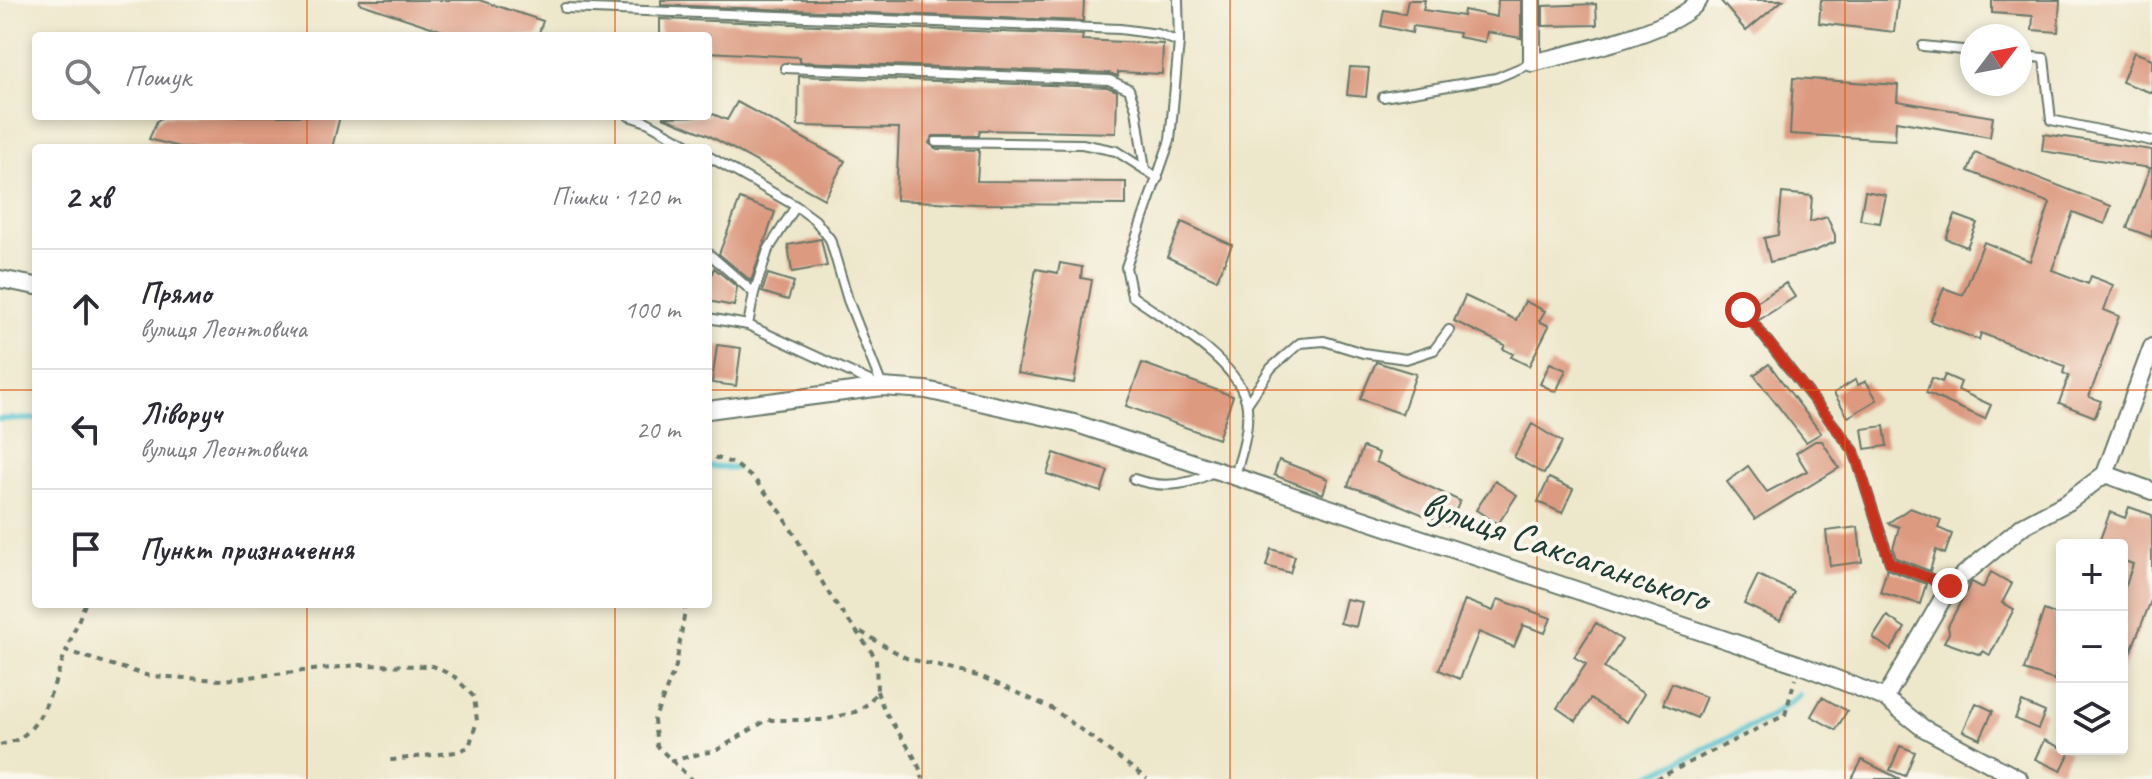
<!DOCTYPE html>
<html lang="uk">
<meta charset="utf-8">
<style>
:root{--surface:#fff;--page:#f7f7f7;--text:#2b2b33;--muted:#7c7c81;--line:#e1e1e2}
body{margin:0;font-family:Caveat,sans-serif;background:var(--page);color:var(--text)}
.controls{position:absolute;right:24px;bottom:24px;display:grid;overflow:hidden;border-radius:8px;box-shadow:0 4px 12px #0003}
.controls button{width:72px;height:72px;display:grid;place-items:center;padding:0;border:0;border-bottom:2px solid var(--line);background:var(--surface);color:var(--text);font:40px sans-serif}
.compass{position:absolute;left:1960px;top:24px;width:72px;height:72px;border-radius:50%;background:var(--surface);box-shadow:0 4px 12px #0003;rotate:58deg}
.stop{position:absolute;width:24px;height:24px;margin:-18px;border:6px solid #c8321e;border-radius:50%;background:#fff}
.stop.end{background:#c8321e;border-color:#fff;box-shadow:0 2px 8px #0008}
.list{margin:0;padding:0;list-style:none}
h2{display:flex;justify-content:space-between;align-items:center;height:104px;margin:0;padding:0 32px;font-size:34px}
h2 small{font-size:26px;font-weight:400;color:var(--muted)}
.list li{display:grid;grid-template-columns:52px 1fr auto;gap:24px;align-items:center;box-sizing:border-box;height:120px;padding:0 32px;border-top:2px solid var(--line)}
.list b{display:block;font-size:30px;white-space:nowrap}
.list p{margin:0;font-size:26px;white-space:nowrap;color:var(--muted)}
.list em{font-size:26px;font-style:normal;color:var(--muted)}
.icon{flex:none;width:44px;height:44px;fill:none;stroke:currentColor;stroke-width:2;stroke-linecap:round;stroke-linejoin:round}
.map{position:relative;flex:none;width:2152px;height:779px;overflow:hidden}
.search{position:absolute;background:var(--surface);box-shadow:0 4px 12px #0003;left:32px;top:32px;width:680px;height:88px;display:flex;align-items:center;gap:20px;box-sizing:border-box;padding:0 28px;border-radius:8px;color:var(--muted);font-size:30px}
.panel{position:absolute;background:var(--surface);box-shadow:0 4px 12px #0003;left:32px;top:144px;width:680px;height:464px;border-radius:8px}
.map>svg:first-child{display:block}
.lines{fill:none;stroke-linecap:round;stroke-linejoin:round}
.stream{stroke:#58c4d1;stroke-width:6}
.building{fill:#dc9a80}
.lane-casing{stroke:#677869;stroke-width:12}
.street-casing{stroke:#677869;stroke-width:20}
.path{stroke:#677869;stroke-width:4;stroke-dasharray:6 6;stroke-linecap:butt}
.lane{stroke:#fff;stroke-width:8}
.street{stroke:#fff;stroke-width:16}
.route{stroke:#c8321e;stroke-width:10}
.grid{fill:none;stroke:#de580e;stroke-width:2;stroke-opacity:0.55}
.labels{text-anchor:middle;stroke-width:8;stroke-linejoin:round;paint-order:stroke}
.street-label{font-size:40px;fill:#1f3d34;stroke:#fbf7ec}
</style>
<div class="map">
<svg width="2152" height="779" viewBox="0 0 2152 779">
<rect width="100%" height="100%" fill="#fbf7ec"/>
<filter id="ink" filterUnits="userSpaceOnUse"><feTurbulence type="fractalNoise" baseFrequency=".0125" numOctaves="2"/><feDisplacementMap in="SourceGraphic" scale="16" xChannelSelector="R" yChannelSelector="G"/><feConvolveMatrix kernelMatrix="1 2 1 2 8 2 1 2 1" color-interpolation-filters="sRGB"/></filter>
<filter id="wash" filterUnits="userSpaceOnUse"><feTurbulence type="fractalNoise" baseFrequency=".006" numOctaves="4" result="noise"/><feDisplacementMap in="SourceGraphic" scale="32" xChannelSelector="R" yChannelSelector="G"/><feGaussianBlur stdDeviation="1.8" result="paint"/><feColorMatrix in="noise" values="0 0 0 0 0 0 0 0 0 0 0 0 0 0 0 0 0 1.4 0 .05"/><feComposite in="paint" operator="in"/></filter>
<g filter="url(#wash)">
<rect width="100%" height="100%" fill="#ede7cb"/>
<g class="lines">
<!-- stream -->
<path class="stream" d="M0 419H36
M708 466 735 468
M1643 779 1768 718 1799 695"/>
</g>
<g id="blocks">
<!-- building -->
<path class="building" d="M360 0H479L543 21 538 36H458L359 3Z
M661 0H1084L1083 21 661 5Z
M1408 0H1425L1423 10 1463 16 1464 10 1497 17 1498 0H1521V38L1487 32 1485 42 1458 37 1459 33 1413 26 1412 33 1381 26 1384 10 1405 14Z
M1720 0H1783L1746 31Z
M1821 0H1898L1894 32 1819 23Z
M1992 0H2060L2058 32 2032 30 2033 16 1992 13Z
M1596 4 1597 25 1543 26V6Z
M660 19 1083 35 1082 40 1163 44 1162 74 1118 72V76L1109 73 799 62V57L708 52V36H660Z
M2134 52 2152 59V93L2122 82Z
M1350 67 1369 68 1366 97 1347 95Z
M799 76 1107 87 1117 91 1116 133 980 130 979 136H933L929 143 936 149 979 150 977 181 1126 182V205L976 204 896 200 899 128 798 126Z
M1793 78 1898 85 1897 101 1993 117 1990 137 1896 121 1895 140 1790 134Z
M737 102 845 161 824 199 708 135 663 117 708 116V112L727 120Z
M163 116H340L332 148H183L149 139 157 121Z
M2044 134 2152 150V237L2127 228 2150 168 2042 151Z
M1975 153 2111 206 2105 224 2073 212 2052 270 2088 284 2091 276 2113 285 2104 310 2119 316 2089 397 2101 401 2095 417 2059 403 2069 376 2063 373 2065 366 1981 333 1979 340 1930 321 1944 288 1963 295 1984 242 2030 261 2050 203 1968 171Z
M1865 191 1886 195 1880 223 1860 220Z
M1782 193 1812 196 1810 222 1827 217 1835 235V242L1815 251 1770 262 1764 238 1778 235Z
M740 199 775 212 751 281 719 254Z
M1955 215 1977 223 1967 247 1946 239Z
M1182 222 1232 245 1217 280 1167 257Z
M821 239 827 266 792 272 788 245Z
M1060 263 1082 267 1081 278 1092 280 1074 383 1017 373 1036 269 1058 273Z
M714 268 737 287 734 306 708 301V283Z
M768 274 794 282 788 300 762 292Z
M1786 283 1795 297 1759 320 1749 307Z
M1465 296 1516 320 1525 301 1545 311 1539 321 1549 326 1529 366 1511 357 1513 354 1503 349 1505 345 1454 321Z
M717 345 741 348 736 386 712 383Z
M1376 362 1416 374 1402 414 1360 399Z
M1142 363 1233 396 1218 439 1126 406Z
M1550 363 1566 370 1556 392 1540 384Z
M1769 364 1789 391 1821 433 1806 442 1754 375Z
M1945 375 1961 382 1958 390 1991 405 1985 419 1926 393 1932 378 1942 382Z
M1855 380 1858 385 1866 381 1877 400 1848 417 1834 393Z
M1532 424 1562 442 1544 474 1514 457Z
M1884 426 1887 446 1865 449 1862 429Z
M1815 441H1822L1839 468 1755 519 1727 482 1748 466 1767 492 1807 471 1796 453Z
M1363 447 1379 453 1376 462 1460 501 1449 526 1377 495 1348 486Z
M1054 453 1108 471 1101 492 1047 474Z
M1279 460 1328 479 1323 494 1274 475Z
M1549 478 1573 489 1562 513 1538 502Z
M1495 481 1517 495 1498 524 1476 510Z
M2129 507 2152 515V598L2123 671 2122 596 2133 564 2122 560V545H2098L2110 512 2125 518Z
M1910 508 1941 520 1938 528 1952 534 1945 554 1936 550 1930 571 1896 558 1893 549 1899 527 1888 523Z
M1858 527 1862 562 1830 566 1826 531Z
M1271 549 1295 556 1290 573 1266 566Z
M1887 569 1926 584 1920 604 1880 592Z
M1991 572 2012 584 2002 603 2014 609 1990 655 1983 651 1981 655 1944 642 1949 633 1948 626 1970 584 1972 582 1983 588Z
M1758 575 1794 592 1780 621 1744 604Z
M1346 599 1362 602 1356 627 1340 623Z
M1498 599 1551 618 1545 633 1523 625 1514 647 1479 632 1460 679 1439 670 1465 600 1493 611Z
M2044 610 2062 617V656L2054 680 2024 670Z
M1887 616 1905 628 1891 650 1873 638Z
M1596 623 1622 640 1604 668 1644 694 1627 722 1590 699 1576 721 1557 708 1586 664 1574 657Z
M1672 683 1706 697 1697 718 1663 704Z
M1822 697 1847 711 1836 730 1811 716Z
M2022 702 2045 712 2038 729 2015 719Z
M1976 703 1993 711 1980 739 1963 731Z
M2044 740 2070 752 2061 771 2035 759Z
M1900 746 1915 752 1905 776 1890 770Z
M1862 760 1900 779H1852Z"/>
</g>
</g>
<g filter="url(#ink)">
<use href="#blocks" fill-opacity="0" stroke="#677869" stroke-width="2"/>
<g class="lines">
<!-- lane casing -->
<g class="lane-casing">
<path id="lane" d="M1178 0 1179 42 1170 140 1126 267 1132 296C1165 320 1243 363 1247 407 1249 431 1242 453 1235 475
M565 8 1120 29 1158 34 1179 42
M1923 46 1972 51
M2020 56 2044 58 2051 120 2152 141
M785 68 1109 80 1129 89 1136 109 1145 170
M1383 97 1496 78 1532 63
M629 116 647 122 694 148
M936 142 1082 144 1116 151 1158 178
M708 156 796 206 815 220 830 239 848 300 882 386
M708 253 754 293
M1743 310 1854 451 1890 563 1950 586
M708 318 748 325 878 385
M748 325 754 293 768 250 796 206
M1247 404 1271 368 1300 343 1324 341 1363 353 1406 359 1434 350 1449 330
M1134 479C1163 489 1190 486 1216 470"/>
</g>
<!-- street casing -->
<g class="street-casing">
<path id="street" d="M1532 0V63C1572 53 1676 32 1699 0
M0 279 36 286
M708 410 882 387 926 390 1074 423 1798 664 1885 698 1923 728 2019 779
M2105 474 2152 491
M1885 698 1950 586 2024 525 2068 502 2105 474 2152 347"/>
</g>
<!-- path -->
<path class="path" d="M85 604 66 651 149 676 222 680 358 665 433 666 455 677 474 697 477 721 469 747 456 752 385 761
M686 604 676 666 654 720 657 746 691 779
M861 632 906 658 982 677 1053 709 1147 779
M877 691C886 724 915 747 923 779
M0 745C6 743 13 742 18 739 46 723 55 678 66 651
M670 761 717 750 767 720H824L855 712 869 703 877 691 876 658 831 597 781 512 755 480 735 464 708 455
M1656 779 1785 715 1795 679"/>
<!-- lane -->
<use href="#lane" class="lane"/>
<!-- street -->
<use href="#street" class="street"/>
</g>
</g>
<g class="lines" filter="url(#ink)">
<!-- route -->
<path class="route" d="M1743 310 1854 451 1890 563 1950 586"/>
</g>
<!-- grid -->
<path class="grid" d="M307 0V36M615 0V36M922 0V779M1230 0V779M1537 0V779M1845 0V779M307 116V148M615 116V148M0 390H36M708 390H2152M307 604V779M615 604V779"/>
<g class="labels">
<!-- street labels -->
<g class="street-label">
<text transform="translate(1566 550) rotate(19)" y="14">вулиця Саксаганського</text>
</g>
</g>
</svg>
<div class="controls">
<button>+</button>
<button>−</button>
<button><svg class="icon" aria-label="layers" viewBox="0 0 24 24"><path d="M12 4l9 5-9 5-9-5zM3 14l9 5 9-5"/></svg></button>
</div>
<svg class="compass" viewBox="-18 -18 36 36"><path d="M0-13l5 13h-10z" fill="#e53935"/><path d="M0 13l5-13h-10z" fill="#7c7c81"/></svg>
<div class="stop" style="left:1743px;top:310px"></div>
<div class="stop end" style="left:1950px;top:586px"></div>
<div class="search"><svg class="icon" aria-label="search" viewBox="0 0 24 24"><circle cx="10" cy="10" r="6"/><path d="M15 15l6 6"/></svg>Пошук</div>
<section class="panel">
<h2>2 хв<small>Пішки · 120 m</small></h2>
<ul class="list">
<li><svg class="icon" aria-label="ahead" viewBox="0 0 24 24"><path d="M12 20V5M6 11l6-6 6 6"/></svg><div><b>Прямо</b><p>вулиця Леонтовича</p></div><em>100 m</em></li>
<li><svg class="icon" aria-label="left" viewBox="0 0 24 24"><path d="M17 20v-9H6M10 6l-5 5 5 5"/></svg><div><b>Ліворуч</b><p>вулиця Леонтовича</p></div><em>20 m</em></li>
<li><svg class="icon" aria-label="arrive" viewBox="0 0 24 24"><path d="M6 21V4h12l-3 4 3 4H6"/></svg><div><b>Пункт призначення</b></div></li>
</ul>
</section>
</div>
